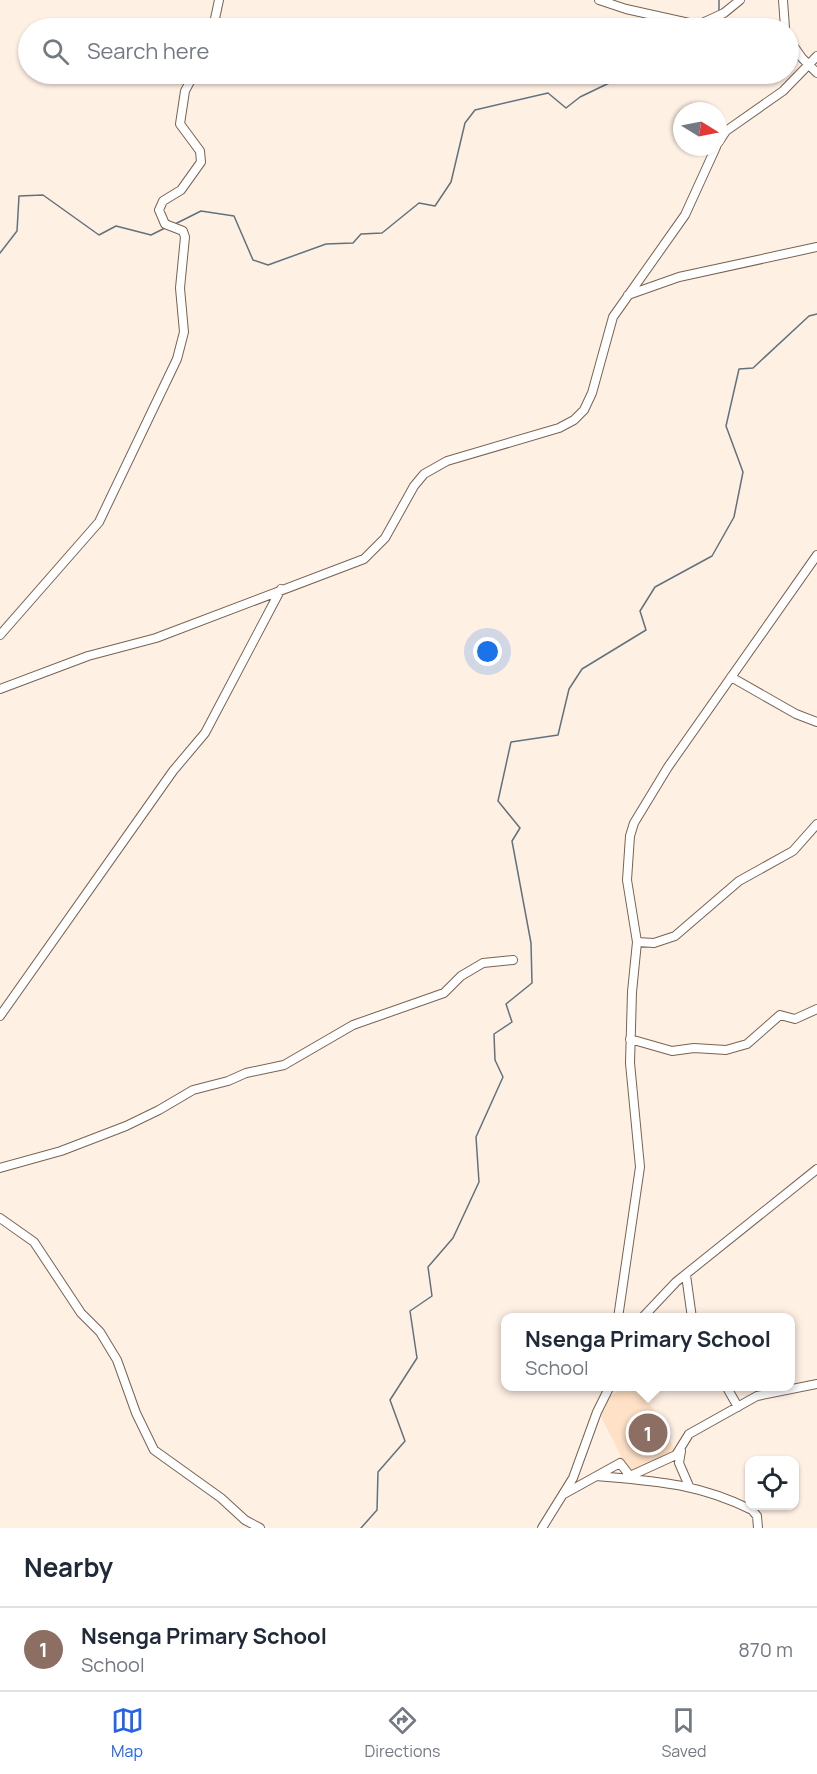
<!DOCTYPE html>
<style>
:root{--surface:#fff;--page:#f6f6f7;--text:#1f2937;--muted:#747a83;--line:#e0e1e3;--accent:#2563eb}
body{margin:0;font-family:Manrope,sans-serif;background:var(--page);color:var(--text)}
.controls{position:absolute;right:18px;bottom:18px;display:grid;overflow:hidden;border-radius:12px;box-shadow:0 2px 4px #0004}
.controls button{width:54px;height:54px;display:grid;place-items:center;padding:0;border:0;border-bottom:2px solid var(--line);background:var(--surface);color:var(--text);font:30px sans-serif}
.compass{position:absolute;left:673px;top:102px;width:54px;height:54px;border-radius:50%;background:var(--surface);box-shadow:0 2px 4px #0004;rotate:100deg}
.you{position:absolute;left:488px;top:652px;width:21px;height:21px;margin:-15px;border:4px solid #fff;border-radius:50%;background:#1a73e8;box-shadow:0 0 0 9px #1a73e833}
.badge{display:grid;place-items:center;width:39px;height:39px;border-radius:50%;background:var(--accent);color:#fff;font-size:20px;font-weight:700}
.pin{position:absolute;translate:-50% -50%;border:3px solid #fff;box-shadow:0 2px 6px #0006}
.popup{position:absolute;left:501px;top:1313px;width:294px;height:78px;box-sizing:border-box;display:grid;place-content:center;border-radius:12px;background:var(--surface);filter:drop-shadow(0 2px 4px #0005);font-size:20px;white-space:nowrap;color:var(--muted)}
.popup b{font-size:22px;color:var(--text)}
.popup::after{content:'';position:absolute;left:50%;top:100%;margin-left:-12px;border:12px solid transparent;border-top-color:var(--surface)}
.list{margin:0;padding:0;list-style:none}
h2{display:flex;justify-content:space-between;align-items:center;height:78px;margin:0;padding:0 24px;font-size:26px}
h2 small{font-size:20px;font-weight:400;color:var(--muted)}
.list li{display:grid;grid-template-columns:39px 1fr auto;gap:18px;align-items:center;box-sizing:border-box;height:84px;padding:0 24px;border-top:2px solid var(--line)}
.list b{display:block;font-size:22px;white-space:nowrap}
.list p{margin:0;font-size:20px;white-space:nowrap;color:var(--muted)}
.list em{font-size:20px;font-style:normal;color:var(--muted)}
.icon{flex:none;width:33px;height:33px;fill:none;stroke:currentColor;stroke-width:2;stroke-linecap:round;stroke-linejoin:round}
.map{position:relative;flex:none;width:817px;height:1528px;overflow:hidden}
.search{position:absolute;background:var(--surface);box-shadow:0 2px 4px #0004;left:18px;right:18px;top:18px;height:66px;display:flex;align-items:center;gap:15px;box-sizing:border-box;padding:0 21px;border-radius:33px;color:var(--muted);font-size:22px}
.sheet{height:162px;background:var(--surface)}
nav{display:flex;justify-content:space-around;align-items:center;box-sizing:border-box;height:84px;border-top:2px solid var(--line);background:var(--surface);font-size:16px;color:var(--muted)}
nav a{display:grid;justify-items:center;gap:3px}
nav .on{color:var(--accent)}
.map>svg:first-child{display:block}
.built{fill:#ffe1c7}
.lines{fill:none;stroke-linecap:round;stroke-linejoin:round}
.stream{stroke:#61727e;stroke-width:1.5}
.minor-casing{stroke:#786352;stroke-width:10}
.minor{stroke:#fff;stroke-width:8}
</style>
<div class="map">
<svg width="817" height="1528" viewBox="0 0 817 1528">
<rect width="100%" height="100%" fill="#fff0e4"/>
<!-- built -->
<path class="built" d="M623 1387H641L676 1452 631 1475 596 1407Z"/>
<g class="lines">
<!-- stream -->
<path class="stream" d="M719 0V13
M719 17V28
M175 224 201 211 234 216 253 260 268 265 326 244 353 243 361 234 382 233 419 203 435 206 451 182 465 123 475 110 548 93 566 108 580 97 628 74
M0 253 17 231 19 196 43 195 99 235 116 226 151 235 165 228
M361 1528 377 1510 378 1472 405 1441 390 1400 417 1358 410 1311 432 1296 428 1267 453 1238 479 1182 476 1137 503 1077 495 1060 494 1034 512 1022 506 1004 532 983 531 943 512 841 520 828 498 801 511 742 558 735 569 689 582 669 646 630 640 611 655 587 712 556 734 517 743 472 726 426 739 369 753 368 809 316 817 314"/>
<!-- minor casing -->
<g class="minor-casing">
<path id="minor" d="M599 0 626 9 698 25 724 13 740 0
M783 0 785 28
M213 28 219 0
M788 38 802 58 817 73
M718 143 726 131 783 91 817 56
M628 295 679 277 817 247
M0 635 99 522 177 359 184 332 180 288 185 237 183 231 165 224 159 210 163 201 181 190 201 162 200 151 180 124 185 91 194 74
M731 677 796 714 817 722
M0 689 88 656 156 638 364 559 385 538 414 486 424 474 447 461 559 428 574 420 584 410 592 393 613 317 685 215 716 147
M637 942 654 943 675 936 739 881 793 851 817 824
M0 1016 173 771 205 733 281 589
M630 1039 672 1051 694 1048 726 1050 747 1044 780 1015 795 1019 817 1009
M0 1168 61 1151 126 1126 159 1110 193 1090 228 1081 246 1073 284 1065 353 1025 444 993 461 976 483 963 513 960
M0 1218 34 1242 81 1313 100 1332 117 1360 136 1413 154 1450 221 1498 245 1520 260 1528
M686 1275 692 1318
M618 1318 640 1167 630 1063 632 992 637 942 627 880 630 836 634 823 668 767 817 555
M642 1318 676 1282 817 1169
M726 1386 738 1407
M681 1451 679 1463 689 1486
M597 1476C655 1481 697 1483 752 1510L757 1516 758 1528
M564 1494 620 1463 630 1476 676 1455 689 1434 757 1396 817 1384
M542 1528 573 1478 597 1412 610 1386"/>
</g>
<!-- minor -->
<use href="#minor" class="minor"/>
</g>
</svg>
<div class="controls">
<button><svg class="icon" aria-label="locate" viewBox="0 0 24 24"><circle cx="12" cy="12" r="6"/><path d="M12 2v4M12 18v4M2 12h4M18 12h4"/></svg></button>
</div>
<svg class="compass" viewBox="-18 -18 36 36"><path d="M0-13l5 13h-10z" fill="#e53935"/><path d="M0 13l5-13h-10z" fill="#747a83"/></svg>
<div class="you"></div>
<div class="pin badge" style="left:648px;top:1433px;background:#8d6e63">1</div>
<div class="popup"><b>Nsenga Primary School</b>School</div>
<div class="search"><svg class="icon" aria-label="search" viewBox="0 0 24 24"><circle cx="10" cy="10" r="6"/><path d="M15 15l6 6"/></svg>Search here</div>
</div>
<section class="sheet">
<h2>Nearby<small></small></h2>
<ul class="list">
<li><span class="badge" style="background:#8d6e63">1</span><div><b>Nsenga Primary School</b><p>School</p></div><em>870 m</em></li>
</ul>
</section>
<nav>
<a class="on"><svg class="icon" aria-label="map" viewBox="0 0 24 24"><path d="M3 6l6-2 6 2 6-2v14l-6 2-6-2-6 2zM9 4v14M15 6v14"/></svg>Map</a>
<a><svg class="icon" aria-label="directions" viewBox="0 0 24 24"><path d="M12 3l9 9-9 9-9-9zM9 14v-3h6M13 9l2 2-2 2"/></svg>Directions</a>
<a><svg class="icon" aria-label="saved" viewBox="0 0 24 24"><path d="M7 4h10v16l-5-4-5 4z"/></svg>Saved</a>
</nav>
